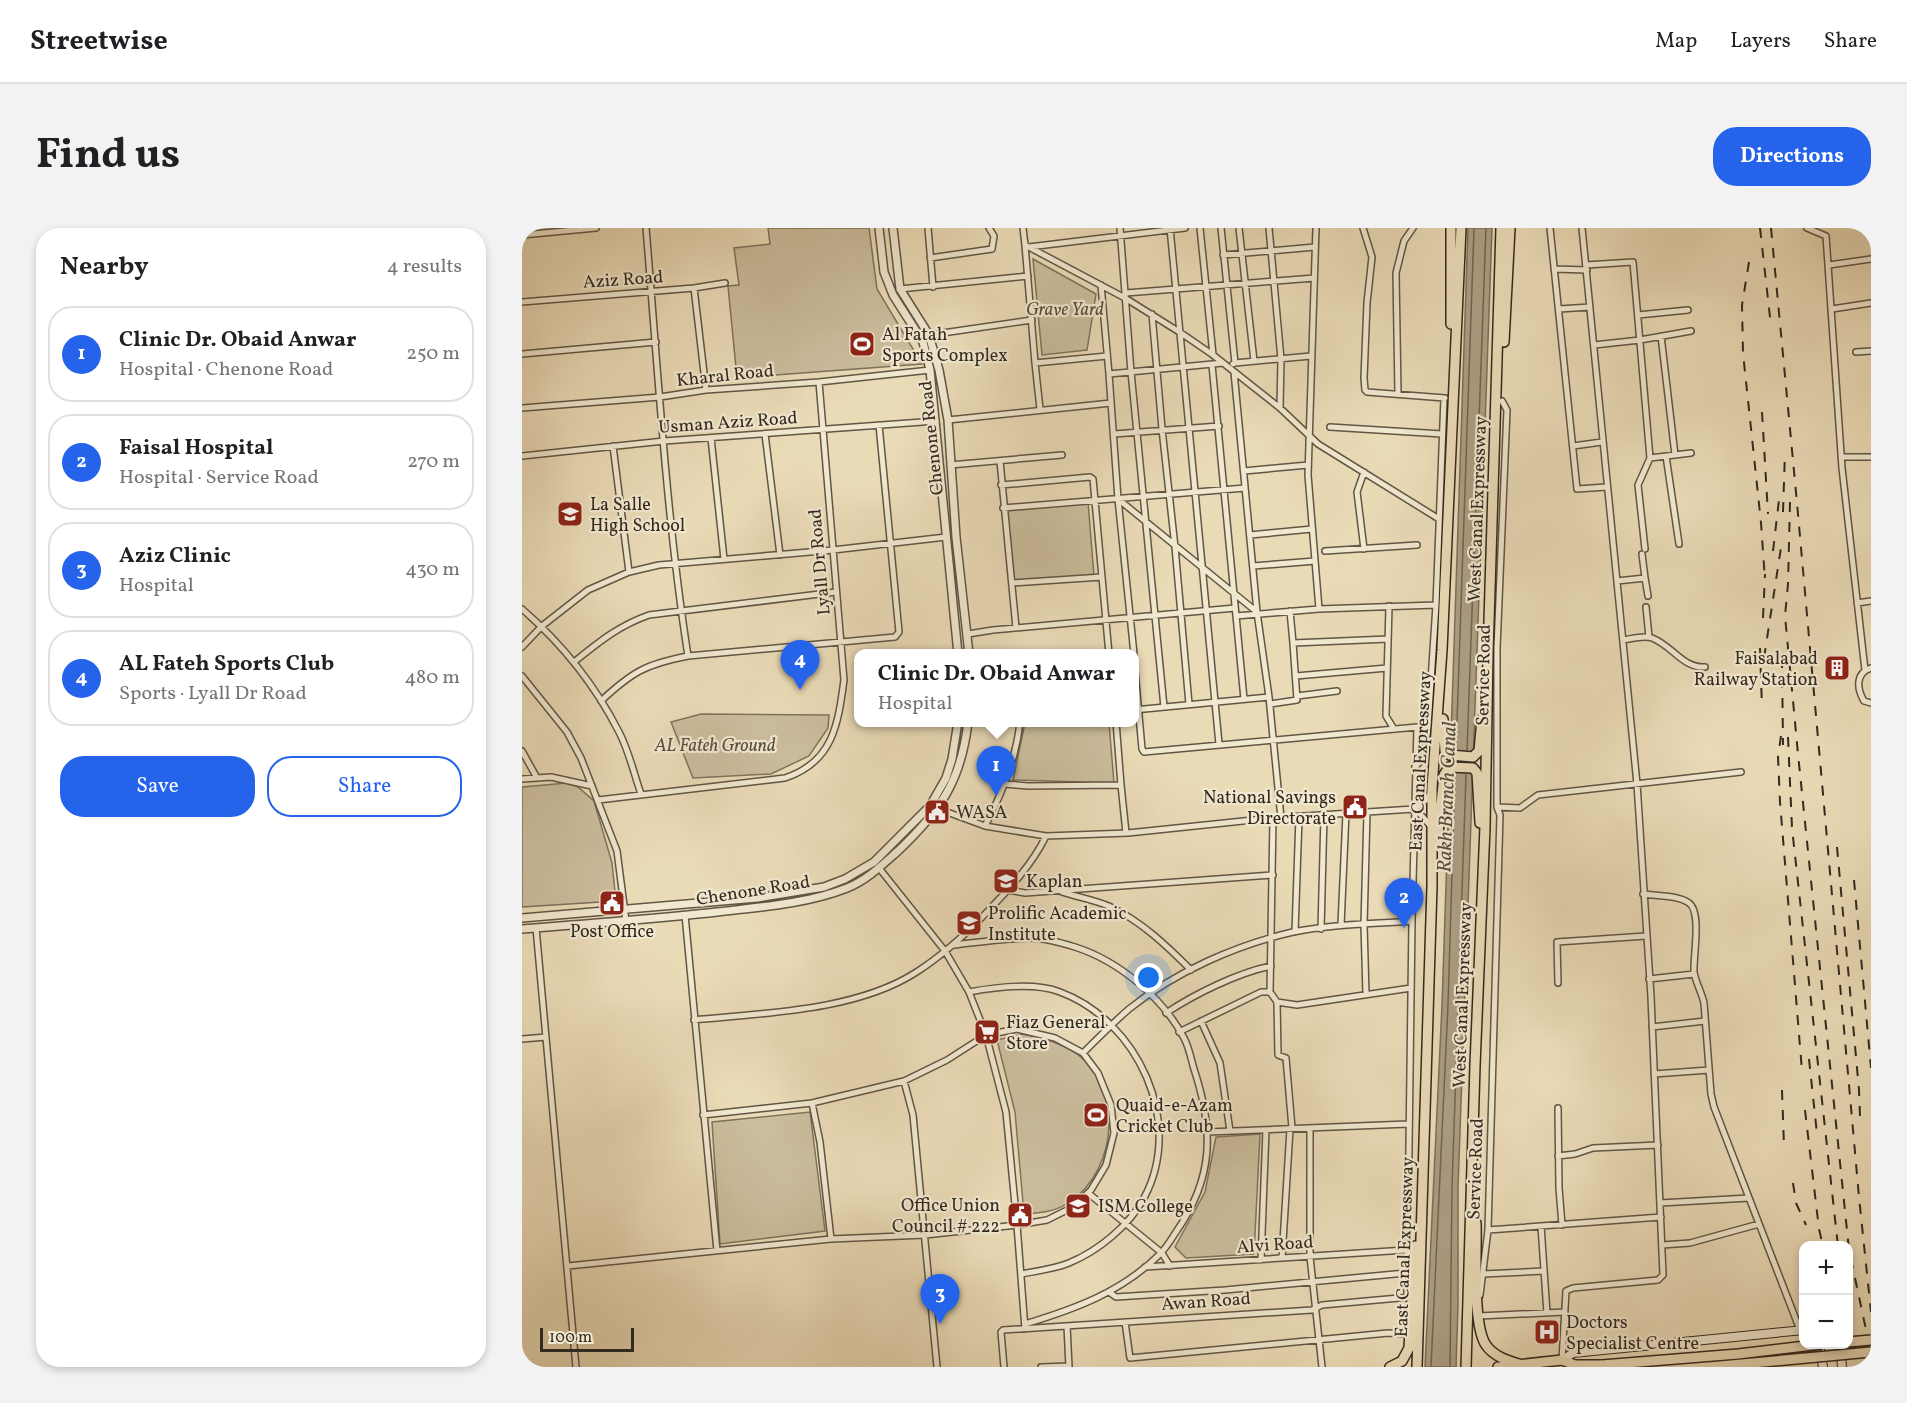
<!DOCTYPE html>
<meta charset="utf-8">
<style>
:root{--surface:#fff;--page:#f2f2f2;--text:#202124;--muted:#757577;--line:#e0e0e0;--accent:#2563eb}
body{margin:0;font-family:Vollkorn,serif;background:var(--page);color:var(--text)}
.controls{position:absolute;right:18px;bottom:18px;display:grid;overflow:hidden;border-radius:12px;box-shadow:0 3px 9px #0003}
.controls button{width:54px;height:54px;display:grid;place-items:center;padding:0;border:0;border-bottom:2px solid var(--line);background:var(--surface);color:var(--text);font:30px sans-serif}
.scale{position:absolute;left:18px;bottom:15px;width:94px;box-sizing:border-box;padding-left:6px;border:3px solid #33291f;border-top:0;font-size:16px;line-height:21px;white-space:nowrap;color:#33291f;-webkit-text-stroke:4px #f1e8d0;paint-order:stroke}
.you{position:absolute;left:627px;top:750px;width:21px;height:21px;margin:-15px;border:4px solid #fff;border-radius:50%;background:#1a73e8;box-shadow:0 0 0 9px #1a73e833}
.badge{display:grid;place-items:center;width:39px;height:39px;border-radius:50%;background:var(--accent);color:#fff;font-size:20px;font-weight:700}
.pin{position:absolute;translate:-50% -50px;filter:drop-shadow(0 2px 3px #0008)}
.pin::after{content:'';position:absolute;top:32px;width:21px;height:18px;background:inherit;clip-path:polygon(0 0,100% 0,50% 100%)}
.popup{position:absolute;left:332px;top:421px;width:285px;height:78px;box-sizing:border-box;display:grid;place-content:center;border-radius:12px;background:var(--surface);filter:drop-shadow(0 2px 4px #0005);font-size:20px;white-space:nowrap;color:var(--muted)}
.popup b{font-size:22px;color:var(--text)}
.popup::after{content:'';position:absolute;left:50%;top:100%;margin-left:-12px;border:12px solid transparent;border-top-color:var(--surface)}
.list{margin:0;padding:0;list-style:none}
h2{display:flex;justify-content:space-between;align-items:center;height:78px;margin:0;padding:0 24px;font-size:26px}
h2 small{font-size:20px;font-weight:400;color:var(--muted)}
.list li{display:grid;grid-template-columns:39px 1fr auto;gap:18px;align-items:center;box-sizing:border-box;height:96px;margin:0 12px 12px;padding:0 12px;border:2px solid var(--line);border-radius:24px}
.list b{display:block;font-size:22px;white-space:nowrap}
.list p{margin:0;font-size:20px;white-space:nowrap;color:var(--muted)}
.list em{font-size:20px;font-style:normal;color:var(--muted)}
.actions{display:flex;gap:12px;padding:18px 24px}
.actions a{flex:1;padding:14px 0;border:2px solid var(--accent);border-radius:24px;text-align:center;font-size:21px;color:var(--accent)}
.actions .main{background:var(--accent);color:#fff}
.map{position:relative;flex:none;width:1349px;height:1139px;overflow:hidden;border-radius:24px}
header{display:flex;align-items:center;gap:36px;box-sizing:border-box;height:84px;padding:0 30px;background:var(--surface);border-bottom:2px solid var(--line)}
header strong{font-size:28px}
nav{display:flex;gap:33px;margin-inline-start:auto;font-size:21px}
.intro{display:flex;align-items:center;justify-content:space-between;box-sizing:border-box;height:144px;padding:0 36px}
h1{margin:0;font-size:42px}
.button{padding:15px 27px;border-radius:24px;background:var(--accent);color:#fff;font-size:21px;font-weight:700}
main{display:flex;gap:36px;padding:0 36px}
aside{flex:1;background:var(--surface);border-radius:24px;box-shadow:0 3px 9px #0003}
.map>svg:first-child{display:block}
.green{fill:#cbbd9d;stroke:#7f735e;stroke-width:1.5}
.water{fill:#ac9e83;stroke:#7c6f5b;stroke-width:1.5}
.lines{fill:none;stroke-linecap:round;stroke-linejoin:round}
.shore{stroke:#706451;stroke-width:1.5}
.minor-casing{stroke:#615645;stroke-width:8}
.tertiary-casing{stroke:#615645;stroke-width:10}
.secondary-casing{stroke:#33291f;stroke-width:10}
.primary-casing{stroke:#33291f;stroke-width:12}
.minor{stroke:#f1e8d0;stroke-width:5}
.tertiary{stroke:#f1e8d0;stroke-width:7}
.secondary{stroke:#f1e8d0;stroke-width:8}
.primary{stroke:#eadbb7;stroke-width:9}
.rail{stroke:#33291f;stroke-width:2;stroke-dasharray:10 10;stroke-linecap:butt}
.primary-bridge-casing{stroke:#33291f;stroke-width:12;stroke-linecap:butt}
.primary-bridge{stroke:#eadbb7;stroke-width:9}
.labels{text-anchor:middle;stroke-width:4.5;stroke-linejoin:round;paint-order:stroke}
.street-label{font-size:18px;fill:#33291f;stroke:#f1e8d0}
.park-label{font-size:18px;font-style:italic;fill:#594e3e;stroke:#f1e8d0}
.poi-label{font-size:18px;fill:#33291f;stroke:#f1e8d0;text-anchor:start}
.water-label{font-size:20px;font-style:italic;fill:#574c3d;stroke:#f1e8d0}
</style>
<header>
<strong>Streetwise</strong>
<nav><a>Map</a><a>Layers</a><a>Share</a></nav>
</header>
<div class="intro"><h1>Find us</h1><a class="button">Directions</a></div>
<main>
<aside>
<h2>Nearby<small>4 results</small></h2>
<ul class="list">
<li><span class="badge">1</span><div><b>Clinic Dr. Obaid Anwar</b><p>Hospital · Chenone Road</p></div><em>250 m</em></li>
<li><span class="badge">2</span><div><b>Faisal Hospital</b><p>Hospital · Service Road</p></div><em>270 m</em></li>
<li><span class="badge">3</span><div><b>Aziz Clinic</b><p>Hospital</p></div><em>430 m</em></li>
<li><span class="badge">4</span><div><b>AL Fateh Sports Club</b><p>Sports · Lyall Dr Road</p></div><em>480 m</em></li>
</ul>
<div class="actions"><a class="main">Save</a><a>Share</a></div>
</aside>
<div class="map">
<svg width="1349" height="1139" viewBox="0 0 1349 1139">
<rect width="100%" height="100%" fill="#eadbb7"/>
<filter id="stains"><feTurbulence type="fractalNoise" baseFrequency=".00333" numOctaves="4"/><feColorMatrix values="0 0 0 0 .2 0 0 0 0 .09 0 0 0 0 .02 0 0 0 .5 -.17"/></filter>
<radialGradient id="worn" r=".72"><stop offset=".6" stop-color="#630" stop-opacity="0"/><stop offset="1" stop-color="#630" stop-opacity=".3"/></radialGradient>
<!-- green -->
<path class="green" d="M246 0H347L355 61 400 136 215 150 206 58 217 57 212 20 248 16Z
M511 31 574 66 565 122 520 127Z
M566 274 572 348 489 353 482 282Z
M179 486 307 487 306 500 287 528 249 546 171 550 149 494Z
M503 495H587L592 555 491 552Z
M45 555 56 559 72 573 90 635 94 673 0 679V559Z
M500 806C520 810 538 814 555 826 602 860 595 941 549 973 534 984 519 985 502 986L493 884 475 812Z
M288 884 303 1003 198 1016 190 894Z
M738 906 732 1026 664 1030 653 1019 683 964 694 909Z"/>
<!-- water -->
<path class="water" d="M946 0H970L936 960V1077L934 1139H903L920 777Z"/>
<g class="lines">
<!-- shore -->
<path class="shore" d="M934 522 952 0
M945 522 964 0
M909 1139 926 777 933 545
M928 1139 930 960 944 546"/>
<!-- minor casing -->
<g class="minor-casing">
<path id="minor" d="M124 0C136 143 144 287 166 428
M406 0 411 59
M501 0 503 17 603 70 659 105 691 127 758 180 796 216 917 291
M598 0 609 144 642 479
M648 0 697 516
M678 0 691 127
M699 0 713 135
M717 0 732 133
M747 0 759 131 758 180
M794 0 786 247 797 381 914 377
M841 0 850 29 845 75 842 150 843 162 845 164 923 170
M1028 0 1055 261 1084 259
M1285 0 1304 8 1320 240 1343 442
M0 7 74 0
M503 17 513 135 585 128
M507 19 663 0
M701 27 793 19
M408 30 470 21 472 8 467 0
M1064 37 1111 34 1128 230 1116 257 1123 321
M1307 37 1349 31
M1032 41 1065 42
M579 57 587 146 701 135
M172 60 184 162
M378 61 506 48
M604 65 792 50
M0 74 172 60 203 55
M1037 81 1068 79
M1310 81 1349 75
M630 86 640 201 653 319 667 476
M1116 87 1166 82
M407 107 510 92
M1139 108 1153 227
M1072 117 1118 112 1169 103
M1334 124 1349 123
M0 126 134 114
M513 135 518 181
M711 136 713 135 789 128
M690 137 722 471
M712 144 735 384 747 469 759 590
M587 146 596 271 612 426
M876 166 874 45 882 13 891 0
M0 180 138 169 184 162 297 154 408 142
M426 192 589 175
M808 199 920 206
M243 206 258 327
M592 206 697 198
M189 210 202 331
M91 218 107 344
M1051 218 1080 214
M0 228 142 213 414 193
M1144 228 1157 316
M1319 229H1349
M1128 230 1169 225
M478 233 494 400
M428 237 540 227
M722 243 786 237
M842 244 835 264 842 321
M479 257 568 249 571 251 587 426
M596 271 735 384
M481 280 723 260
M728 307 790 301
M803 323 895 317
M731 338 793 333
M1123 350 1126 368
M1095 353 1123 350 1120 326
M490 355 580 349
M1335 375 1349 373
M867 378 864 488 872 501
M1124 379 1127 409
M0 381C39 415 73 457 97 504 107 523 112 546 119 566
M768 383 771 415
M714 388 797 381
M446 406 471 402 713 380
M1101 412C1109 411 1122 407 1130 410 1151 418 1160 440 1183 439
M0 419 20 398 66 362 107 344 137 337 311 322 424 309
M612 431 620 521 622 524 906 498
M52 434C77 414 96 398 127 387L314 364
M1349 440C1333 445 1335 461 1342 473L1349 475
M0 448 45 504 59 530 95 623 104 693
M774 448 865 440
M775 468 815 463
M79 473C110 444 124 436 166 428L373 409 377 404 357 197
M748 476 775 472 771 415 866 411
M612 482 747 469
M0 523 15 550
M893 539 902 529 906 498 914 377 922 170
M0 551 29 549 70 558
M483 556 506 558 599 557 594 494
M599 557 604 605
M76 572 263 550C311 534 316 497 322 452L297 154
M975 579V420L985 182 980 173
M414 580 463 598C480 566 494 531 498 494
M892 581 901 589 909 599
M751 590 748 764 755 774 775 777 889 760
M463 598 524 608 606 605 751 590 892 581 904 572 909 564
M357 640 423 723 447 764 464 807 484 884 495 997 503 1101
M486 662 503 665 751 647
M540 664C555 669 573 672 589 679 620 694 645 718 669 742
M1121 666C1134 668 1156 667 1167 675 1180 684 1171 729 1172 744 1173 753 1180 765 1182 775L1189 866 1192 879 1278 1102
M163 687 195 1023
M819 697 824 585
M14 700 54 1139
M799 701 802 587
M773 704 777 589
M432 717C457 714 483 710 509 710 522 710 540 715 553 719 597 733 641 770 662 810 667 819 669 831 672 841 692 902 692 950 654 1004 649 1012 644 1020 638 1026 600 1064 553 1081 503 1096
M1127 751 1172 746
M1036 755 1035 714 1124 708
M447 764C474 759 512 754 538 764 616 793 663 894 622 970 607 998 576 1023 547 1035 532 1041 515 1043 499 1046
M844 766 842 697 845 584
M755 774 756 827 764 830 770 900
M644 785C673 766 715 745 749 738
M172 792C242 785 333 783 393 745 420 728 444 706 466 683 487 661 510 637 524 608
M679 793 698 835 708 903
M1130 799 1183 793
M657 804 739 764H748
M0 811 24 809
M561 825C576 810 591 795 607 781 653 744 714 717 771 704 810 696 851 696 890 693
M1132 846 1187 842
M382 853 391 887 415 1139
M290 875 298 914 309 1011
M1036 880 1037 960 1040 997
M788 901V1029L800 1139
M686 904 886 896
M1036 928 1053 926 1071 920 1136 917
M566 965 640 1025 648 1038
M1138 975 1227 970
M1019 998 1025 1085
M966 1002 1139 989
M1140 1017 1168 1015 1237 996
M760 1030 768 901
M739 1032 744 902
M46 1038 309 1011 403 1007 495 997 525 992 551 979 569 962 584 937 592 905 589 877 576 845 561 825 533 810 495 801 464 807 425 832 382 853 290 875 181 887
M623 1039 884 1022
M961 1046 1022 1043
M587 1064 594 1069 703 1062 884 1045
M958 1067 966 1002 978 587 975 579 998 580 1016 567 1219 544
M885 1069 890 693 895 499
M956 1088 1043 1084
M603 1094 608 1130 866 1105 888 1106
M545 1098 547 1139
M1040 1132 1044 1063 1051 1060 1136 1052 1141 1047 1129 769 1115 556 1060 0
M482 1139 479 1104 481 1102 790 1082 800 1077 888 1069
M519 1139 547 1138"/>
</g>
<!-- tertiary casing -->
<g class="tertiary-casing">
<path id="tertiary" d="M357 0 362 44 371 67 401 114 408 142 436 426
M371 0 378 61 407 107 417 142 426 192 434 309 447 426
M0 690 235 670 302 659 323 651 352 634 408 578 424 550 430 531 436 494
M0 701C65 696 130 691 195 684 238 679 284 676 325 660 345 652 360 637 376 623 418 583 439 554 446 494"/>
</g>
<!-- secondary casing -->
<g class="secondary-casing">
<path id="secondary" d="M1297 1116 1301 1139
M1318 1116 1320 1139
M1040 1132 1051 1125 1282 1102"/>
</g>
<!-- primary casing -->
<g class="primary-casing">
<path id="primary" d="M929 96V0
M982 114 988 0
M921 491 923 523 928 527 951 529 957 523 960 491
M915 616 922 547 927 539 951 540 955 545 958 595
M954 995C955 1022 950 1097 964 1117 972 1129 987 1133 1000 1137
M868 1139 880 1133 887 1120 893 1018
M895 1139 910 658V560L920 422 939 0
M944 1139 953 837 963 599 966 426 979 0
M976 1139 1040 1132 1053 1137H1080"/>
</g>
<!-- minor -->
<use href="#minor" class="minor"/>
<!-- tertiary -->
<use href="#tertiary" class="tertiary"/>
<!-- secondary -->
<use href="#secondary" class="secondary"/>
<!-- primary -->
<use href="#primary" class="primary"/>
<!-- rail -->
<path class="rail" d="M1238 0 1249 98
M1249 0 1275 275 1337 969 1349 1084
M1227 34 1220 77 1221 125 1239 295 1243 352
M1240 184 1246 286
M1268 274 1266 356 1263 388 1276 526 1327 1022 1349 1125
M1261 284 1263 224
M1251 323 1257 272
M1241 390 1243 346
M1238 420 1240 480
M1242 430 1260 313
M1260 430 1261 517
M1259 508 1256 529 1258 574 1280 843
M1266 509 1270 600 1316 1018
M1315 619 1337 862 1338 888
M1332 652 1349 840
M1287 831 1295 906
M1260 862 1262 918
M1283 882 1297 1001 1301 1018
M1271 955 1274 975 1284 997
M1344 1118 1349 1139"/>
<!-- primary-bridge casing -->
<g class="primary-bridge-casing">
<path id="primary-bridge" d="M1326 1114 1349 1112
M1080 1137 1216 1126 1300 1116
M1187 1139 1349 1124"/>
</g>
<!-- primary-bridge -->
<use href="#primary-bridge" class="primary-bridge"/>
</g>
<!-- icons -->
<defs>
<g id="stadium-square" transform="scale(1.35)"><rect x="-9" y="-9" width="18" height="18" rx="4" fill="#8f2418" stroke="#f1e8d0"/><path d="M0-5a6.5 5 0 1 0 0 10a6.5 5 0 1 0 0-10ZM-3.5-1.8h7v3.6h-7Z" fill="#fff"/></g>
<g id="school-square" transform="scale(1.35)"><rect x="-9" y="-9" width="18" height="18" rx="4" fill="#8f2418" stroke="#f1e8d0"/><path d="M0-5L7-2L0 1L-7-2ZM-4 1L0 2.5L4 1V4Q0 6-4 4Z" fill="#fff"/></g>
<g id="building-square" transform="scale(1.35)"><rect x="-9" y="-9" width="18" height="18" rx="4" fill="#8f2418" stroke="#f1e8d0"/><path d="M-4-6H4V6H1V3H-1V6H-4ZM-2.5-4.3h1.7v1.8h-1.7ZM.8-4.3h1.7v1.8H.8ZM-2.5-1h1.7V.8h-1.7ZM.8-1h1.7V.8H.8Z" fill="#fff"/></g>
<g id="civic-square" transform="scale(1.35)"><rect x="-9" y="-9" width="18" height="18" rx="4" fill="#8f2418" stroke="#f1e8d0"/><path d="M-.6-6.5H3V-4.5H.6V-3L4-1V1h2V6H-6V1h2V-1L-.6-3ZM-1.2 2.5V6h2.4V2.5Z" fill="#fff"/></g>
<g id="university-square" transform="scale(1.35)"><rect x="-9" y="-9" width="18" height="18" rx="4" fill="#8f2418" stroke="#f1e8d0"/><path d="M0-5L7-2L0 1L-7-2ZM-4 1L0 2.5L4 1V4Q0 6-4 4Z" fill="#fff"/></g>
<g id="supermarket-square" transform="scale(1.35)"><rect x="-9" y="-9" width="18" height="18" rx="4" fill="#8f2418" stroke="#f1e8d0"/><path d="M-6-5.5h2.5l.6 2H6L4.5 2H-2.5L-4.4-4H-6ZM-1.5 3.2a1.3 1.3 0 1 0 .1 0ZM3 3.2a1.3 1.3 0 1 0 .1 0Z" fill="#fff"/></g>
<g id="hospital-square" transform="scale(1.35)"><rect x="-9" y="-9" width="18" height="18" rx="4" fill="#8f2418" stroke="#f1e8d0"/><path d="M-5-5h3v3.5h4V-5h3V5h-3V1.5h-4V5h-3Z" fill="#fff"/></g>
</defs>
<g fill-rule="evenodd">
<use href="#stadium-square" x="340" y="116"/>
<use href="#school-square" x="48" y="286"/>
<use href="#building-square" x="1315" y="440"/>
<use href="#civic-square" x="833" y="579"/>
<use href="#civic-square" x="415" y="584"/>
<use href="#school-square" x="484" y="653"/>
<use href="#civic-square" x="90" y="675"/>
<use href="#university-square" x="447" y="695"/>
<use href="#supermarket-square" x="465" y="804"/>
<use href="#stadium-square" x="574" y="887"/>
<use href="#university-square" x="556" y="978"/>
<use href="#civic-square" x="498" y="987"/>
<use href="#hospital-square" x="1025" y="1104"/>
</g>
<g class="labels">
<!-- street labels -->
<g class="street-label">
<text transform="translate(101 51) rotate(-4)" y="6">Aziz Road</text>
<text transform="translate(203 147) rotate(-6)" y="6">Kharal Road</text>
<text transform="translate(206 194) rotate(-4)" y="6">Usman Aziz Road</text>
<text transform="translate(409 210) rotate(-96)" y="6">Chenone Road</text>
<text transform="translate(955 281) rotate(-88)" y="6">West Canal Expressway</text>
<text transform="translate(297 334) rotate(-95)" y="6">Lyall Dr Road</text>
<text transform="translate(961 447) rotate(-89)" y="6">Service Road</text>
<text transform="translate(898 533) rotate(-87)" y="6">East Canal Expressway</text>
<text transform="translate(231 662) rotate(-9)" y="6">Chenone Road</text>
<text transform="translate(940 767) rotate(-88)" y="6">West Canal Expressway</text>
<text transform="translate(953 941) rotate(-88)" y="6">Service Road</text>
<text transform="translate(753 1016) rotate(-4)" y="6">Alvi Road</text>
<text transform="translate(882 1019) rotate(-88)" y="6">East Canal Expressway</text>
<text transform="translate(684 1073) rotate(-4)" y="6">Awan Road</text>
</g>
<!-- park labels -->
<g class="park-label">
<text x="543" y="87">Grave Yard</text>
<text x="193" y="523">AL Fateh Ground</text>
</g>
<!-- poi labels -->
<g class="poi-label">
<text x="360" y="112">Al Fatah<tspan x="360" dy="21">Sports Complex</tspan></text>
<text x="68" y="282">La Salle<tspan x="68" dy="21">High School</tspan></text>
<text x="1296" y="436" text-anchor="end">Faisalabad<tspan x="1296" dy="21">Railway Station</tspan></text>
<text x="814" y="575" text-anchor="end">National Savings<tspan x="814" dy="21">Directorate</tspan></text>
<text x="434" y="590">WASA</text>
<text x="504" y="659">Kaplan</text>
<text x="466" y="691">Prolific Academic<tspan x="466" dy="21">Institute</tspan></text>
<text x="90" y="709" text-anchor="middle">Post Office</text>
<text x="484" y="800">Fiaz General<tspan x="484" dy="21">Store</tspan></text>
<text x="594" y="883">Quaid-e-Azam<tspan x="594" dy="21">Cricket Club</tspan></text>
<text x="478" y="983" text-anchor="end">Office Union<tspan x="478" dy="21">Council # 222</tspan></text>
<text x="576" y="984">ISM College</text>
<text x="1044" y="1100">Doctors<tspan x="1044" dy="21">Specialist Centre</tspan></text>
</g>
<!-- water labels -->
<g class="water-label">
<text transform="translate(924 569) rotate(-88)" y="7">Rakh Branch Canal</text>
</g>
</g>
<rect width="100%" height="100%" filter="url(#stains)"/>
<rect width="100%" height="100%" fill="url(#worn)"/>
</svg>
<div class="controls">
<button>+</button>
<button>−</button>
</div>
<div class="scale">100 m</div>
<div class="you"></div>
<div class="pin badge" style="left:474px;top:568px">1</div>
<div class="popup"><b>Clinic Dr. Obaid Anwar</b>Hospital</div>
<div class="pin badge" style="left:882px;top:700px">2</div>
<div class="pin badge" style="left:418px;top:1096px">3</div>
<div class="pin badge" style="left:278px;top:462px">4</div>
</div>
</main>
